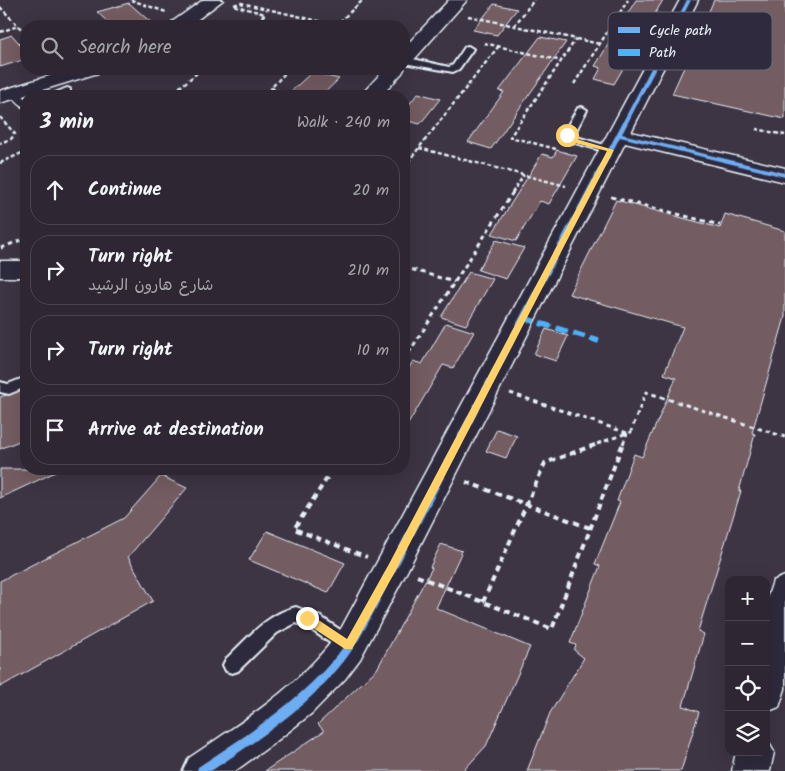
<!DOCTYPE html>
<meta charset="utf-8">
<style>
:root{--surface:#2e2733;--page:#362f3b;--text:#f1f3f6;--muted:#a7a5ac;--line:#49444e}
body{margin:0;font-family:Kalam,"Playpen Sans Arabic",sans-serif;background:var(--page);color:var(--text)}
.controls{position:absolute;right:15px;bottom:15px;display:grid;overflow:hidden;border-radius:10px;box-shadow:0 5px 20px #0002}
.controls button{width:45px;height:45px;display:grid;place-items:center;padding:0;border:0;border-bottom:1px solid var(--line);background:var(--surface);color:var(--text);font:25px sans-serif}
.stop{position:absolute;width:15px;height:15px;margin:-11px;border:4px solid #ffd166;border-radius:50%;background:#fff}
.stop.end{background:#ffd166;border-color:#fff;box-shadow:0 1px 5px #0008}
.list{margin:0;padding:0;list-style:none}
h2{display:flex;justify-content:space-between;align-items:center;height:65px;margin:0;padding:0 20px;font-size:21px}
h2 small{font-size:16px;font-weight:400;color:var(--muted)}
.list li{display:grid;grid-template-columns:32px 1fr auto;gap:15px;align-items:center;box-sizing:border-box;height:70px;margin:0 10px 10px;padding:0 10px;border:1px solid var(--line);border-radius:20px}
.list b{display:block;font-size:19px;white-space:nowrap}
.list p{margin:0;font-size:16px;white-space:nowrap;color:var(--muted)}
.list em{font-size:16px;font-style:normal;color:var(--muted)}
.icon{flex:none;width:28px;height:28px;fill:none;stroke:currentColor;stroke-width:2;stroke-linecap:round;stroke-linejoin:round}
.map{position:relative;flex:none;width:785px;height:771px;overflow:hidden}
.search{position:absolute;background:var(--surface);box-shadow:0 5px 20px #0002;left:20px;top:20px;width:390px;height:55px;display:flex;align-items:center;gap:12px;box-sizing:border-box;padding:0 18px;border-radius:20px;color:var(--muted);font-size:19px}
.panel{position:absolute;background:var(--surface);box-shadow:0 5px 20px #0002;left:20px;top:90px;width:390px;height:385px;border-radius:20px}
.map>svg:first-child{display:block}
.building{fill:#735c62;stroke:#e8f1f8}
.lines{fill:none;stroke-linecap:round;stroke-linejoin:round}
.lane-casing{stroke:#e8f1f8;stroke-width:4}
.street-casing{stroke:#e8f1f8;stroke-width:3}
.secondary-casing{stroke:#e8f1f8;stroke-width:3}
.path-far2{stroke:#e8f1f8;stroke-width:2.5;stroke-dasharray:4 2.5;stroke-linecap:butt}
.path-far1{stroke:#e8f1f8;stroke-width:3;stroke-dasharray:4.5 4;stroke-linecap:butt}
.path{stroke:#e8f1f8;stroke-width:4;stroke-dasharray:6 4.5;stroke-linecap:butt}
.lane{fill:#2f2a3d;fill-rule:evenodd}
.street{fill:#2f2a3d;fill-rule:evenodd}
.secondary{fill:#2f2a3d;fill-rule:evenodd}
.quiet{stroke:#4fb1f8;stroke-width:5.5;stroke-dasharray:12 5.5;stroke-linecap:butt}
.cycleway-casing{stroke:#2f2a3d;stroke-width:3}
.cycleway{fill:#6dadf4;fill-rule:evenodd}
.route{fill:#ffd166}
.key{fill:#2f2a3d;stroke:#666675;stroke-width:1}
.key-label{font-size:14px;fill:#e8f1f8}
</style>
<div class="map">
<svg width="785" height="771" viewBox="0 0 785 771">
<rect width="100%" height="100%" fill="#3d3444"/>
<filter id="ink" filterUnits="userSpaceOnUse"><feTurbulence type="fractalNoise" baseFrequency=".02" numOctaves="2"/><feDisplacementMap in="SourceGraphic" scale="10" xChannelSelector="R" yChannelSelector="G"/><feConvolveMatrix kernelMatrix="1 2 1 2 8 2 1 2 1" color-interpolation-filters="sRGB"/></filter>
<g filter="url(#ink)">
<!-- building -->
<path class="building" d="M636 0H663L614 84 595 79 601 68 595 66Z
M714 0H785V119L672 94Z
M129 3 155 26H112L97 12Z
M494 4 517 9 497 35 473 30Z
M12 35 26 51V59L0 67V39Z
M540 37 566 42 491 149 468 142 504 92 499 91Z
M312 72 339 79 321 96H286Z
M418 93 440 99 420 124 404 120V111Z
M557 150 577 156 549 204 540 201 516 241 492 234 542 154 553 157Z
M616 200 720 228 725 214 785 231V317L752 433 755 434 739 491H741L698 631 704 634 683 706 699 712 681 771H527L550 713 584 658 574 650 576 645 570 643 600 566 595 564 620 502 617 501 634 454 642 457 676 378 664 374 683 327 569 294Z
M496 240 524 248 506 279 478 270Z
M469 272 493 279 466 325 441 317Z
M446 323 474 332 453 368 443 365 404 431V376L413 361 422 364Z
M546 329 568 336 556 361 534 354Z
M26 389V438L0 449V397Z
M497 429 517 436 506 458 486 451Z
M0 469H62L0 498Z
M161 476 187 488 128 557 153 601 0 687V581L124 518Z
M267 531 345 563 328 593 249 560Z
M441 544 462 551 436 608 530 647 486 746 463 771H265L324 731 318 724 377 669 432 568 430 567Z"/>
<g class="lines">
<!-- lane casing -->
<g class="lane-casing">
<path id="lane" d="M468 46 473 49 459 69 453 72 404 63V57L449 67 453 65 465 47Z
M67 88 70 89V93L62 96H48Z
M13 89 26 99V107L22 106 10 94V90Z
M582 107 587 110 573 136 615 148 616 150 615 152 611 153 565 140 562 135 578 108Z
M26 377V387L9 394 0 392V382L8 384Z
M296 607 321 617 355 640 358 646 355 652 349 654 343 652 309 628 296 623 277 633 238 671 232 673 226 671 223 665 226 659C247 639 266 614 296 607Z"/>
</g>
<!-- street casing -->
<g class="street-casing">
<path id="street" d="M203 0H223L189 26H169L172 22Z
M680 0H698L631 132 785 168V182L625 143 404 577 360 659 345 679 312 713 274 743 235 771H183L189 758C244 721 304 684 342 627Z
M72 69H100L98 73 0 103V91Z
M785 576V689L779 707 766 712V602L773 581Z
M766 738 774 752 770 771H732L736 752H766Z"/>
</g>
<!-- secondary casing -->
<g class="secondary-casing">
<path id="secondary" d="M449 0H467L411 63 404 65V48Z
M404 68V69L402 73 381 96H360L385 69Z
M0 261H26V277H0Z"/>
</g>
<!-- path-far2 -->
<path class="path-far2" d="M131 0 166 12
M0 7 26 34
M468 16 600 44
M252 26 265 14 233 5 241 3 336 25
M335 26 363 0
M514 26 534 0
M0 32 18 26
M484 43 562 61
M274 69 286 72
M289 69 271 88 292 96
M574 84 628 0
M169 96 202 69
M0 117 15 134 11 139 0 143
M756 129 785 135
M419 148 566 186
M556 149 510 137 576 39
M0 163 26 151
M404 167 498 47
M512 193 524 175"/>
<!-- path-far1 -->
<path class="path-far1" d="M611 197 720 225
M1 248 26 238
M404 267 454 282
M404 345 412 347
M404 360 513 192
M510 393 630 434 646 392 785 437
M597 444 627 433
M623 444 627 433"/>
<!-- path -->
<path class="path" d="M333 469 294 529 367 557
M466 482 590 528
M417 576 552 629 623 443
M483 602 545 463 600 443"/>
<!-- lane -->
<use href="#lane" class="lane"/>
<!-- street -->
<use href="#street" class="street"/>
<!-- secondary -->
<use href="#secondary" class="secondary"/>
<!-- quiet -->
<path class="quiet" d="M523 318 599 341"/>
<!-- cycleway casing -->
<g class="cycleway-casing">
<path id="cycleway" d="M687 0H691L622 134 785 173V177L620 137 396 570C381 596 369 625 352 650 317 701 262 737 211 771H197L198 767C251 732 307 697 345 645 363 620 375 591 390 564Z"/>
</g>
<!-- cycleway -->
<use href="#cycleway" class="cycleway"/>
</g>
</g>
<!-- route -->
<path class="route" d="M567 134 576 139 614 150 396 570 352 649H345L304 622 302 618 304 615H311L347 639 389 564 607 151 571 142 564 135Z"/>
<!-- legend -->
<rect x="608" y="12" width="164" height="58" rx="8" class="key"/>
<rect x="618" y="27" width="22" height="6" fill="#6dadf4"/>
<rect x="618" y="49" width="22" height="7" fill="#4fb1f8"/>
<g class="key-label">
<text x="649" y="35">Cycle path</text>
<text x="649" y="57">Path</text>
</g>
</svg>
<div class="controls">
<button>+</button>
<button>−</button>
<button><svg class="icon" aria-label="locate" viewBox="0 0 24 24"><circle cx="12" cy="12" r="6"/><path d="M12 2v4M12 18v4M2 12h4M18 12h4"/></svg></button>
<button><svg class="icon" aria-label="layers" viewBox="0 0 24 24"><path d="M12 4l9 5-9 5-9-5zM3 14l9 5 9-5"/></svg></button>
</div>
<div class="stop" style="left:567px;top:135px"></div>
<div class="stop end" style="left:307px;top:618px"></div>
<div class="search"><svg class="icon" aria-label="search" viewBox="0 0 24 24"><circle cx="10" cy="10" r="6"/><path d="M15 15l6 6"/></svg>Search here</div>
<section class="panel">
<h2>3 min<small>Walk · 240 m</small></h2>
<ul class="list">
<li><svg class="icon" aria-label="ahead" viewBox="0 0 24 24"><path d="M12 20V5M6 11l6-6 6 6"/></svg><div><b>Continue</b></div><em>20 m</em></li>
<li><svg class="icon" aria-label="right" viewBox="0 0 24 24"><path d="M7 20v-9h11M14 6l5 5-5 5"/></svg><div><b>Turn right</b><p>شارع هارون الرشيد</p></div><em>210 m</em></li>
<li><svg class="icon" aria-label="right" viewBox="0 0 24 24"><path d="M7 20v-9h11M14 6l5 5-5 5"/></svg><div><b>Turn right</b></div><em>10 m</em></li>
<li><svg class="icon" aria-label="arrive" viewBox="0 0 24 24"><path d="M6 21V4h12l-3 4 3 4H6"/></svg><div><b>Arrive at destination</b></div></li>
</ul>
</section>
</div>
